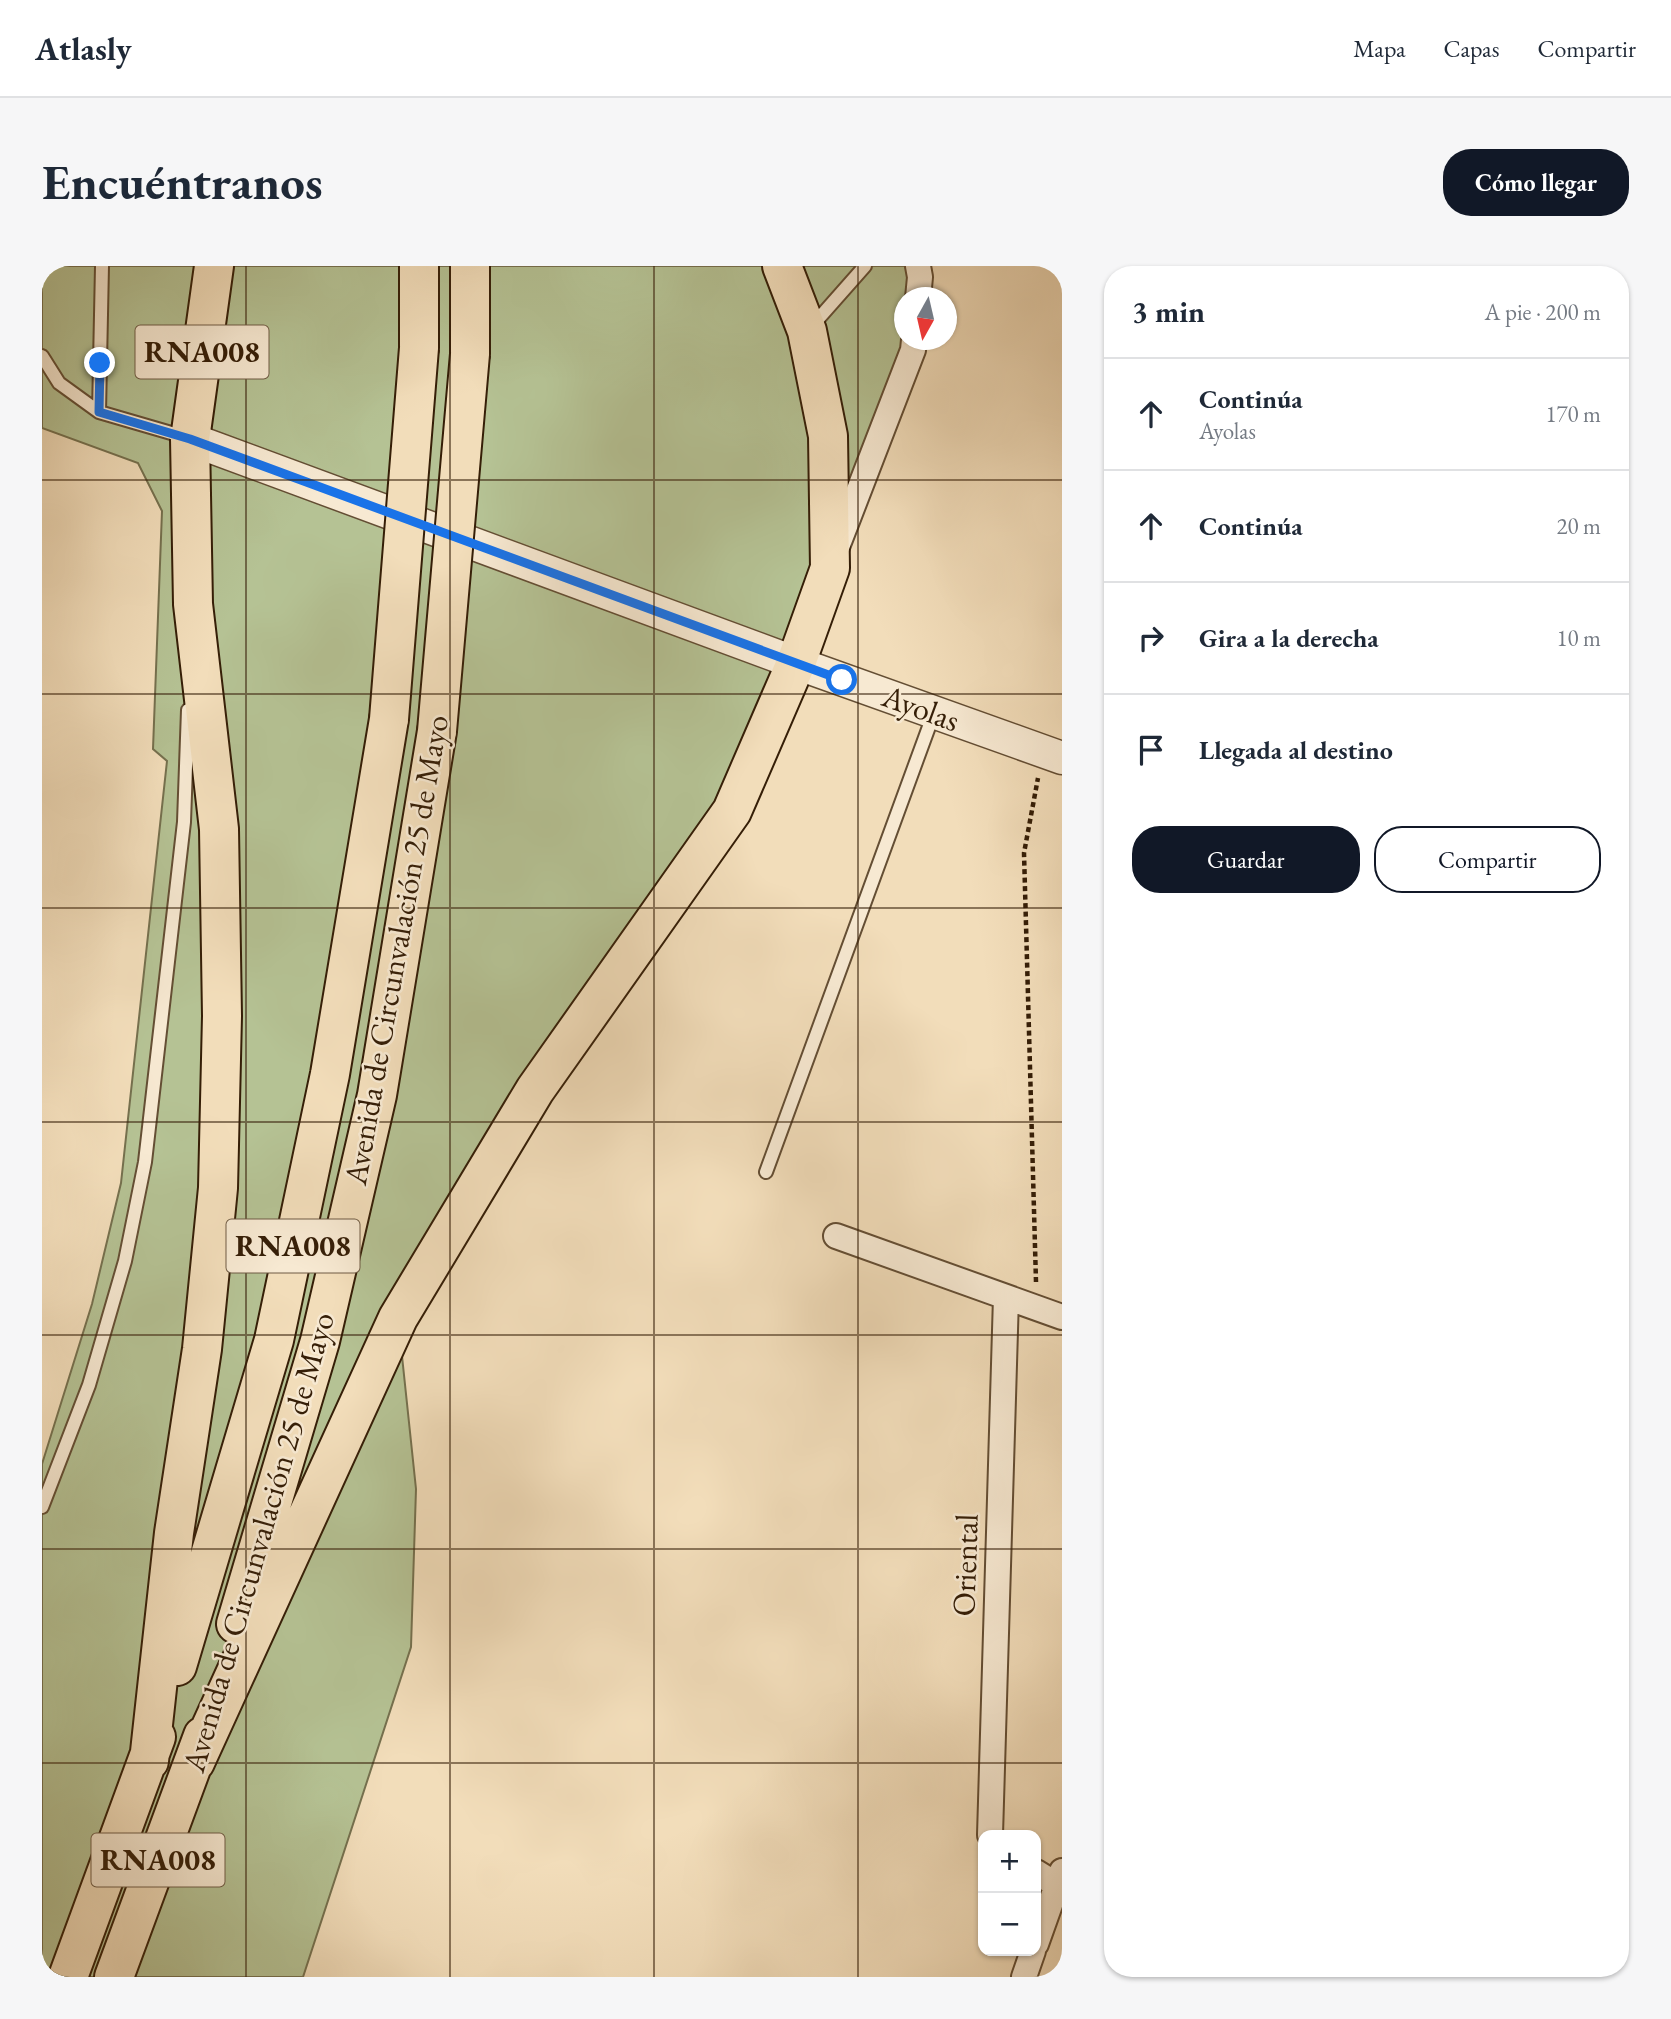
<!DOCTYPE html>
<html lang="es">
<meta charset="utf-8">
<style>
:root{--surface:#fff;--page:#f6f6f7;--text:#1f2937;--muted:#747a83;--line:#e0e1e3;--accent:#111827}
body{margin:0;font-family:"EB Garamond",serif;background:var(--page);color:var(--text)}
.controls{position:absolute;right:21px;bottom:21px;display:grid;overflow:hidden;border-radius:14px;box-shadow:0 2px 5px #0004}
.controls button{width:63px;height:63px;display:grid;place-items:center;padding:0;border:0;border-bottom:2px solid var(--line);background:var(--surface);color:var(--text);font:35px sans-serif}
.compass{position:absolute;left:852px;top:21px;width:63px;height:63px;border-radius:50%;background:var(--surface);box-shadow:0 2px 5px #0004;rotate:188deg}
.stop{position:absolute;width:21px;height:21px;margin:-16px;border:5px solid #1a73e8;border-radius:50%;background:#fff}
.stop.end{background:#1a73e8;border-color:#fff;box-shadow:0 2px 7px #0008}
.list{margin:0;padding:0;list-style:none}
h2{display:flex;justify-content:space-between;align-items:center;height:91px;margin:0;padding:0 28px;font-size:30px}
h2 small{font-size:23px;font-weight:400;color:var(--muted)}
.list li{display:grid;grid-template-columns:46px 1fr auto;gap:21px;align-items:center;box-sizing:border-box;height:112px;padding:0 28px;border-top:2px solid var(--line)}
.list b{display:block;font-size:26px;white-space:nowrap}
.list p{margin:0;font-size:23px;white-space:nowrap;color:var(--muted)}
.list em{font-size:23px;font-style:normal;color:var(--muted)}
.actions{display:flex;gap:14px;padding:21px 28px}
.actions a{flex:1;padding:16px 0;border:2px solid var(--accent);border-radius:28px;text-align:center;font-size:24px;color:var(--accent)}
.actions .main{background:var(--accent);color:#fff}
.icon{flex:none;width:38px;height:38px;fill:none;stroke:currentColor;stroke-width:2;stroke-linecap:round;stroke-linejoin:round}
.map{position:relative;flex:none;width:1020px;height:1711px;overflow:hidden;border-radius:28px}
header{display:flex;align-items:center;gap:42px;box-sizing:border-box;height:98px;padding:0 35px;background:var(--surface);border-bottom:2px solid var(--line)}
header strong{font-size:33px}
nav{display:flex;gap:38px;margin-inline-start:auto;font-size:24px}
.intro{display:flex;align-items:center;justify-content:space-between;box-sizing:border-box;height:168px;padding:0 42px}
h1{margin:0;font-size:49px}
.button{padding:18px 32px;border-radius:28px;background:var(--accent);color:#fff;font-size:24px;font-weight:700}
main{display:flex;gap:42px;padding:0 42px}
aside{flex:1;background:var(--surface);border-radius:28px;box-shadow:0 2px 5px #0004}
.map>svg:first-child{display:block}
.green{fill:#b5c294;stroke:#75704e;stroke-width:2}
.lines{fill:none;stroke-linecap:round;stroke-linejoin:round}
.service-casing{stroke:#644e34;stroke-width:16}
.minor-casing{stroke:#644e34;stroke-width:28}
.tertiary-casing{stroke:#644e34;stroke-width:35}
.motorway-casing{stroke:#351e07;stroke-width:42}
.path{stroke:#351e07;stroke-width:4.5;stroke-dasharray:5 3.5;stroke-linecap:butt}
.service{stroke:#f7e9d2;stroke-width:12}
.minor{stroke:#f7e9d2;stroke-width:24}
.tertiary{stroke:#f7e9d2;stroke-width:32}
.motorway{stroke:#f2ddba;stroke-width:38}
.motorway-bridge-casing{stroke:#351e07;stroke-width:42;stroke-linecap:butt}
.motorway-bridge{stroke:#f2ddba;stroke-width:38}
.route{stroke:#1a73e8;stroke-width:9}
.grid{fill:none;stroke:#351e07;stroke-width:2;stroke-opacity:0.55}
.labels{text-anchor:middle;stroke-width:5;stroke-linejoin:round;paint-order:stroke}
.shield{fill:#f7e9d2;stroke:#6f5b44;stroke-width:2}
.shield-label{font-size:30px;font-weight:bold;fill:#351e07}
.street-label{font-size:32px;fill:#351e07;stroke:#f7e9d2}
</style>
<header>
<strong>Atlasly</strong>
<nav><a>Mapa</a><a>Capas</a><a>Compartir</a></nav>
</header>
<div class="intro"><h1>Encuéntranos</h1><a class="button">Cómo llegar</a></div>
<main>
<div class="map">
<svg width="1020" height="1711" viewBox="0 0 1020 1711">
<rect width="100%" height="100%" fill="#f2ddba"/>
<filter id="stains"><feTurbulence type="fractalNoise" baseFrequency=".00286" numOctaves="4"/><feColorMatrix values="0 0 0 0 .2 0 0 0 0 .09 0 0 0 0 .02 0 0 0 .5 -.17"/></filter>
<radialGradient id="worn" r=".72"><stop offset=".6" stop-color="#630" stop-opacity="0"/><stop offset="1" stop-color="#630" stop-opacity=".3"/></radialGradient>
<!-- green -->
<path class="green" d="M0 0H876V31L862 32V74L690 545 356 1052 374 1223 369 1381 261 1711H0V1198L50 1038 79 917 125 495 111 483 120 245 96 197 0 162Z"/>
<g class="lines">
<!-- service casing -->
<g class="service-casing">
<path id="service" d="M770 60 823 0
M0 90 17 117 57 146 143 171
M57 146 60 0
M724 906 892 447
M0 1241 47 1119 83 995 103 896 142 556 146 444"/>
</g>
<!-- minor casing -->
<g class="minor-casing">
<path id="minor" d="M876 32 878 11 876 0
M795 281 871 84 872 74
M794 970 1020 1051
M948 1569 964 1031
M994 1606 1020 1622
M994 1678 1020 1605
M982 1711 991 1685"/>
</g>
<!-- tertiary casing -->
<g class="tertiary-casing">
<path id="tertiary" d="M148 173 754 397 1020 492"/>
</g>
<!-- motorway casing -->
<g class="motorway-casing">
<path id="motorway" d="M377 0V82
M428 0V88
M194 1358 278 1075 335 829 395 465
M135 1400 232 1074 288 808 347 453
M107 1495 132 1267 160 1083 176 922 180 750 177 563 151 338 148 173 172 0
M153 1496 356 1052 493 824 690 545 754 397 788 302 786 170 765 65 740 0
M26 1711 114 1471
M72 1711 161 1470"/>
</g>
<!-- path -->
<path class="path" d="M994 1016 982 587 996 512"/>
<!-- service -->
<use href="#service" class="service"/>
<!-- minor -->
<use href="#minor" class="minor"/>
<!-- tertiary -->
<use href="#tertiary" class="tertiary"/>
<!-- motorway -->
<use href="#motorway" class="motorway"/>
<!-- motorway-bridge casing -->
<g class="motorway-bridge-casing">
<path id="motorway-bridge" d="M347 453 377 82
M395 465 428 88"/>
</g>
<!-- motorway-bridge -->
<use href="#motorway-bridge" class="motorway-bridge"/>
</g>
<g class="lines">
<!-- route -->
<path class="route" d="M58 97 57 146 148 173 800 414"/>
</g>
<!-- grid -->
<path class="grid" d="M204 0V1711M408 0V1711M612 0V1711M816 0V1711M0 214H1020M0 428H1020M0 642H1020M0 856H1020M0 1069H1020M0 1283H1020M0 1497H1020"/>
<g class="labels">
<!-- shield labels -->
<g class="shield">
<rect x="93.5" y="59.5" width="133" height="53" rx="5"/>
<rect x="184.5" y="953.5" width="133" height="53" rx="5"/>
<rect x="49.5" y="1567.5" width="133" height="53" rx="5"/>
</g>
<g class="shield-label">
<text x="160" y="96">RNA008</text>
<text x="251" y="990">RNA008</text>
<text x="116" y="1604">RNA008</text>
</g>
<!-- street labels -->
<g class="street-label">
<text transform="translate(879 442) rotate(20)" y="11">Ayolas</text>
<text transform="translate(354 684) rotate(-80)" y="11">Avenida de Circunvalación 25 de Mayo</text>
<text transform="translate(216 1276) rotate(-74)" y="11">Avenida de Circunvalación 25 de Mayo</text>
<text transform="translate(923 1299) rotate(-88)" y="11">Oriental</text>
</g>
</g>
<rect width="100%" height="100%" filter="url(#stains)"/>
<rect width="100%" height="100%" fill="url(#worn)"/>
</svg>
<div class="controls">
<button>+</button>
<button>−</button>
</div>
<svg class="compass" viewBox="-18 -18 36 36"><path d="M0-13l5 13h-10z" fill="#e53935"/><path d="M0 13l5-13h-10z" fill="#747a83"/></svg>
<div class="stop" style="left:800px;top:414px"></div>
<div class="stop end" style="left:58px;top:97px"></div>
</div>
<aside>
<h2>3 min<small>A pie · 200 m</small></h2>
<ul class="list">
<li><svg class="icon" aria-label="ahead" viewBox="0 0 24 24"><path d="M12 20V5M6 11l6-6 6 6"/></svg><div><b>Continúa</b><p>Ayolas</p></div><em>170 m</em></li>
<li><svg class="icon" aria-label="ahead" viewBox="0 0 24 24"><path d="M12 20V5M6 11l6-6 6 6"/></svg><div><b>Continúa</b></div><em>20 m</em></li>
<li><svg class="icon" aria-label="right" viewBox="0 0 24 24"><path d="M7 20v-9h11M14 6l5 5-5 5"/></svg><div><b>Gira a la derecha</b></div><em>10 m</em></li>
<li><svg class="icon" aria-label="arrive" viewBox="0 0 24 24"><path d="M6 21V4h12l-3 4 3 4H6"/></svg><div><b>Llegada al destino</b></div></li>
</ul>
<div class="actions"><a class="main">Guardar</a><a>Compartir</a></div>
</aside>
</main>
